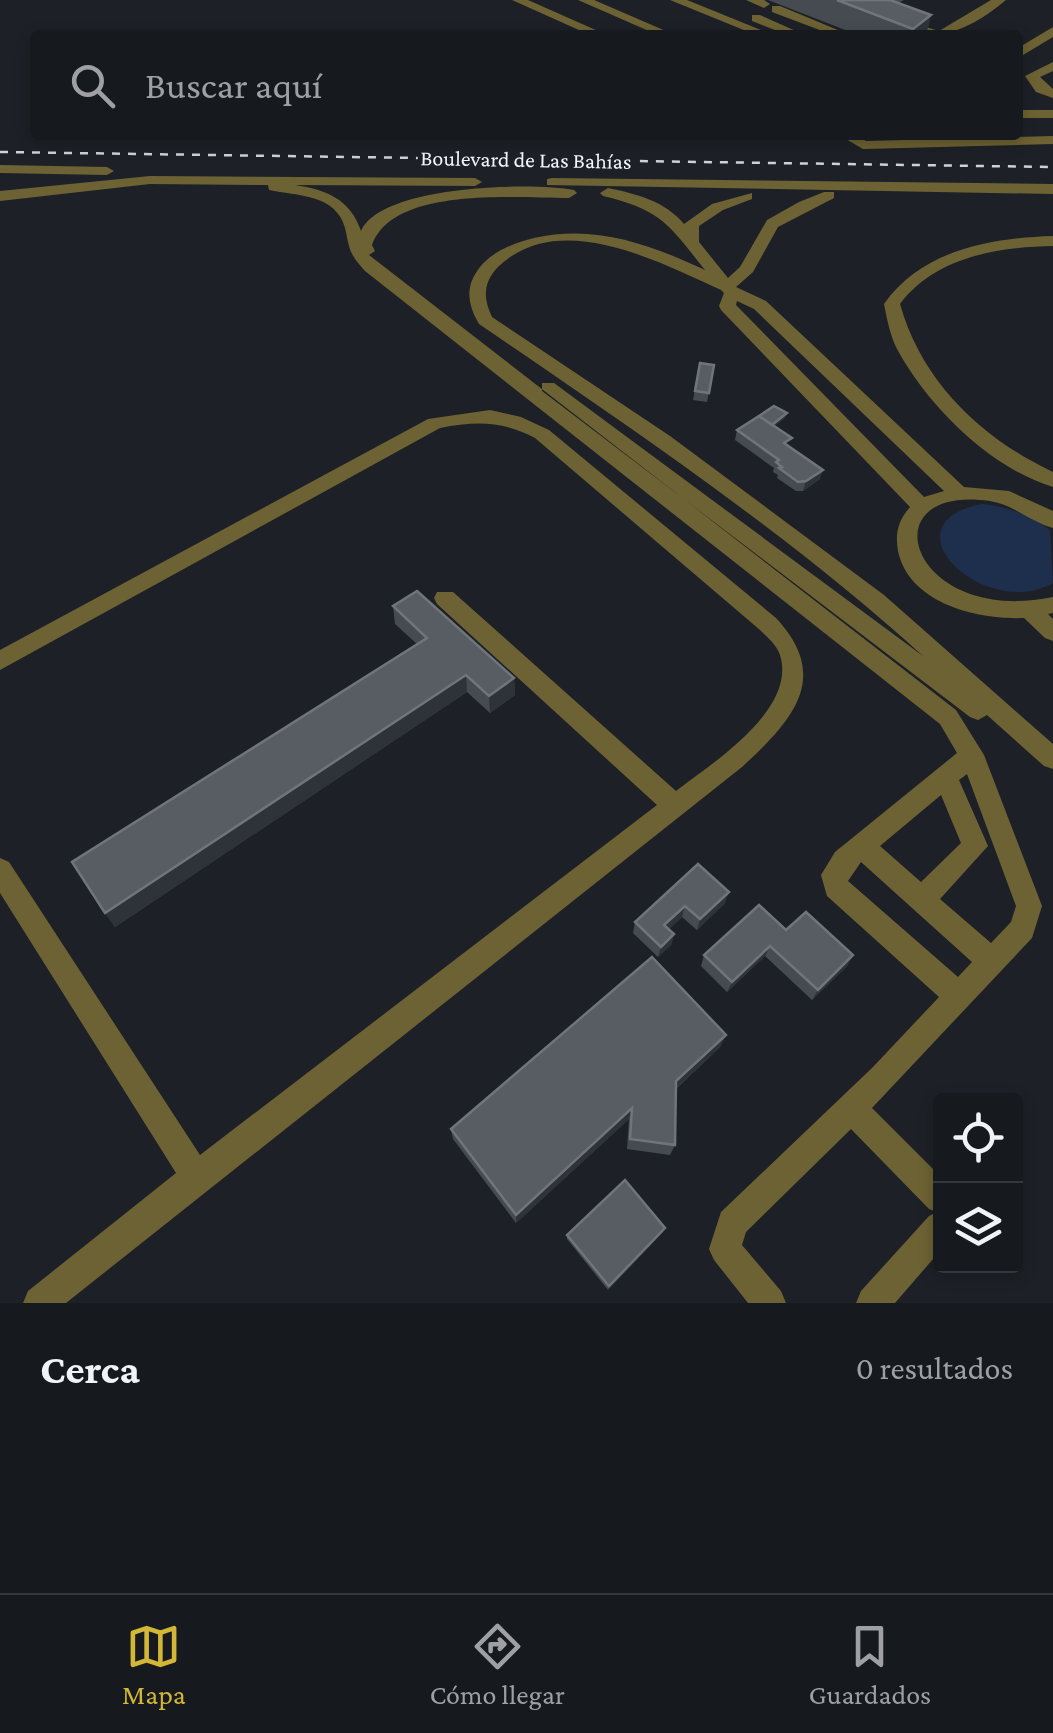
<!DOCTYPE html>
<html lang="es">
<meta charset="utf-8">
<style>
:root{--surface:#16191d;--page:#23262a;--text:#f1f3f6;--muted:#9ea0a4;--line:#35383b;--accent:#d2b635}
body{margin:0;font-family:"Crimson Pro",serif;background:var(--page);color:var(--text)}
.controls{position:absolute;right:30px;bottom:30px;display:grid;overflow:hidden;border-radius:10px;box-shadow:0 5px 15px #0003}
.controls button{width:90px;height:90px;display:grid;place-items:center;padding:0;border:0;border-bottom:2px solid var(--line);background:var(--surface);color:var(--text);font:50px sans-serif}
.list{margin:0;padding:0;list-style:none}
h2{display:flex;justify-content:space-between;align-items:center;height:130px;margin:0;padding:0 40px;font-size:42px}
h2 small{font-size:32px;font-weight:400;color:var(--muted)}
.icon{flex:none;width:55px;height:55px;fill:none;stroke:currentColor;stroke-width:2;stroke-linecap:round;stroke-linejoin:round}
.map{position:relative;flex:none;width:1053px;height:1303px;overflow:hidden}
.search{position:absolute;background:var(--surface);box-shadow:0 5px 15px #0003;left:30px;right:30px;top:30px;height:110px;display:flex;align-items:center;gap:25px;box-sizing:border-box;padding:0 35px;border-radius:10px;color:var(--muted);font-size:38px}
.sheet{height:290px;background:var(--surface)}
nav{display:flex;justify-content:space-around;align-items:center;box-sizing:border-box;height:140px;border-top:2px solid var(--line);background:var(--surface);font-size:28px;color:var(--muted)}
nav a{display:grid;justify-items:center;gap:5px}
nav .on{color:var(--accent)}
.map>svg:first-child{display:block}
.green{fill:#1d2f4d}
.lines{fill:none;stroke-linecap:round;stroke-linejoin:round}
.minor{fill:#6d6233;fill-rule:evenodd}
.rail{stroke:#ced1d6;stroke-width:2.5;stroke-dasharray:8 8;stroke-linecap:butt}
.wall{fill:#464b52}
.shaded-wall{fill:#2e3239}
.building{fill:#585d63;stroke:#70757b;stroke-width:2.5}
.labels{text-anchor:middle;stroke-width:10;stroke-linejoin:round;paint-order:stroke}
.far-street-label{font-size:22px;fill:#f1f4f8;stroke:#1d2127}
</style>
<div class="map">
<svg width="1053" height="1303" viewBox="0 0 1053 1303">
<rect width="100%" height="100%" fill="#1d2127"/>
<!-- green -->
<path class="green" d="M982 504C1009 507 1028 514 1050 530L1053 583C985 622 881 524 982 504Z"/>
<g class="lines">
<!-- minor -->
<path class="minor" d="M512 0H528L607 35H590Z
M578 0H594L675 35H658Z
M670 0H687L773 35H756Z
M746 0H764L770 4 764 8Z
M991 0H1006C972 28 935 48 894 23L900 19 939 31Z
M772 6H780L850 35H833L772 12Z
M752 15H760L805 35H788L752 21Z
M1053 27V37L1018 58V48Z
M1053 62V71L1040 77 1053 89V98L1036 92 1025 76Z
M1018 110H1053V118H1018Z
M839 135H856L866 141 1053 136V144L863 149Z
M0 165 107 167 114 171 107 175 0 173Z
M150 176 475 178 482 182 475 186 295 185C327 190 350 199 361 231 381 185 531 182 574 190L577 193 569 198C516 198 393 186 372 245L375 251 369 255 956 710 984 755 1042 906 1032 938 872 1108 940 1176V1251L895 1303H856L861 1291 929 1216 937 1212 929 1209 851 1129 746 1232 742 1245 781 1291 786 1303H748L714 1260 709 1249 721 1212 873 1067 939 997 827 896 821 875 835 852 957 753 940 724 365 271C349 253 350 251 345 228 336 194 297 196 269 190L268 185 150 184 0 201V191ZM967 774 1016 906 1011 922 991 943 940 899 988 846 959 780ZM941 795 961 843 921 882 880 846ZM861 862 972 962 958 977 848 881Z
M552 178 1053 184V194L547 185V179Z
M608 188C637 194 665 201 684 224L712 204 752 193V199L723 210 699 226V242L728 278 740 267 767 220 799 202 824 192H834V198L778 227 753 272 736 287 766 301 964 487 1009 491 1053 511V528C1031 522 1014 505 990 501 866 483 910 627 1053 597V613L1048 614 1053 619V641L1045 638 1024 618C979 620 909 604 898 551 895 533 898 521 910 507L721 310 719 306 724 293 721 290C659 262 559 208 498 267 483 282 483 299 492 317L670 436 884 595 1053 744V769L1044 766 987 715 978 720 970 717 542 391V383H554L923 656C786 532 631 428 479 324 467 303 465 286 480 267 493 251 514 243 534 238 595 224 649 244 705 270 669 225 662 210 603 196L600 193ZM737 301 754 309 944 491 924 497 736 305Z
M1053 236V246C998 247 935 257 900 304 922 382 981 438 1053 472V487C990 468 928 406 897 349 890 335 887 319 884 304 922 250 990 238 1053 236Z
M490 410 521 417 549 430 776 618C832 678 792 721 742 767L66 1303H23L28 1291 176 1173 0 893V858L9 862 200 1155 657 805 437 604 434 598 437 592H453L676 791C712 763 797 710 780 655 777 645 767 637 760 630L535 438C503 421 476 421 440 428L0 670V650L428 419Z"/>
<!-- rail -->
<path class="rail" d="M0 152 1053 167"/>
</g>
<!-- wall -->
<path class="wall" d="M768 0H904L898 3 931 15 926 35H858Z
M700 363 714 365 707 402 693 400Z
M785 418 774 426 789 447 820 479 803 491H796L777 478 778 475 773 472 774 468 735 440 737 430Z
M393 606 514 678 515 695 490 713 467 692 115 927 105 913 417 644 395 624Z
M698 864 725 903 697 930 682 917 669 929 674 934 671 945 658 957 633 933 635 922Z
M786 930 853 955 847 966 812 1000 765 956 727 992 701 966 704 955Z
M726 1035 720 1047 676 1089 675 1145 670 1155 627 1149 629 1119 516 1223 453 1139 451 1129Z
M663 1232 608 1290 567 1239V1235Z"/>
<!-- shaded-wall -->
<path class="shaded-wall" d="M931 15 926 35H912L913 29Z
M787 413 785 418 768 431 769 426Z
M823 470 820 479 803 491 806 481Z
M466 675 467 692 115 927 105 913Z
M514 678 515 695 490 713 489 696Z
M729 892 725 903 697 930 700 919Z
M685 906 682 917 662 936 664 925Z
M674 934 671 945 658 957 661 947Z
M770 946 765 956 727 992 732 982Z
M853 955 847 966 812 1000 818 990Z
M726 1035 720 1047 672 1092 676 1081Z
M632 1108 629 1119 516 1223V1215Z
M665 1228 663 1232 608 1290 609 1286Z"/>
<!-- building -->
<path class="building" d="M837 0H890L931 15 913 29Z
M700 363 714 365 709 393 695 391Z
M774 406 787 413 772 425 759 416Z
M759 416 792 438 784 443 823 470 806 481 798 482 779 468 782 467 776 462 779 460 737 430Z
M417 591 514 678 489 696 466 675 105 913 72 862 427 638 393 606Z
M698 864 729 892 700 919 685 906 664 925 674 934 661 947 635 922Z
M759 905 786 930 806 912 853 955 818 990 770 946 732 982 704 955Z
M652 957 726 1035 676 1081 675 1145 630 1139 632 1108 516 1215 451 1129Z
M625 1180 665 1228 609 1286 567 1235Z"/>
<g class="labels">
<!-- far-street labels -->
<g class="far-street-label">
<text transform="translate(526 159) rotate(1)" y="8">Boulevard de Las Bahías</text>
</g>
</g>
</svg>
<div class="controls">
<button><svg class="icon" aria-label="locate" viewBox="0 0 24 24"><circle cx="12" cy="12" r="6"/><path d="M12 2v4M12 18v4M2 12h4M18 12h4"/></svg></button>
<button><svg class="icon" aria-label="layers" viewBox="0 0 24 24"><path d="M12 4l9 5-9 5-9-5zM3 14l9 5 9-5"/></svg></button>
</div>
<div class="search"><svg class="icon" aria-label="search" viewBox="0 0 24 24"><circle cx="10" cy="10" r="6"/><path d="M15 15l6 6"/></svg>Buscar aquí</div>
</div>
<section class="sheet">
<h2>Cerca<small>0 resultados</small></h2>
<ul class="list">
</ul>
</section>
<nav>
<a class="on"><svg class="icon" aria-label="map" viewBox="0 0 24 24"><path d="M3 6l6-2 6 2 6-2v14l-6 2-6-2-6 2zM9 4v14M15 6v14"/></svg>Mapa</a>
<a><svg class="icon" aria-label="directions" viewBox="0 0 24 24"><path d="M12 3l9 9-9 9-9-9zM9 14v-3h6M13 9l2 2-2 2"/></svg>Cómo llegar</a>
<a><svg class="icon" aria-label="saved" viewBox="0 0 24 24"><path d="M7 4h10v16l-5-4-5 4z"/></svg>Guardados</a>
</nav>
